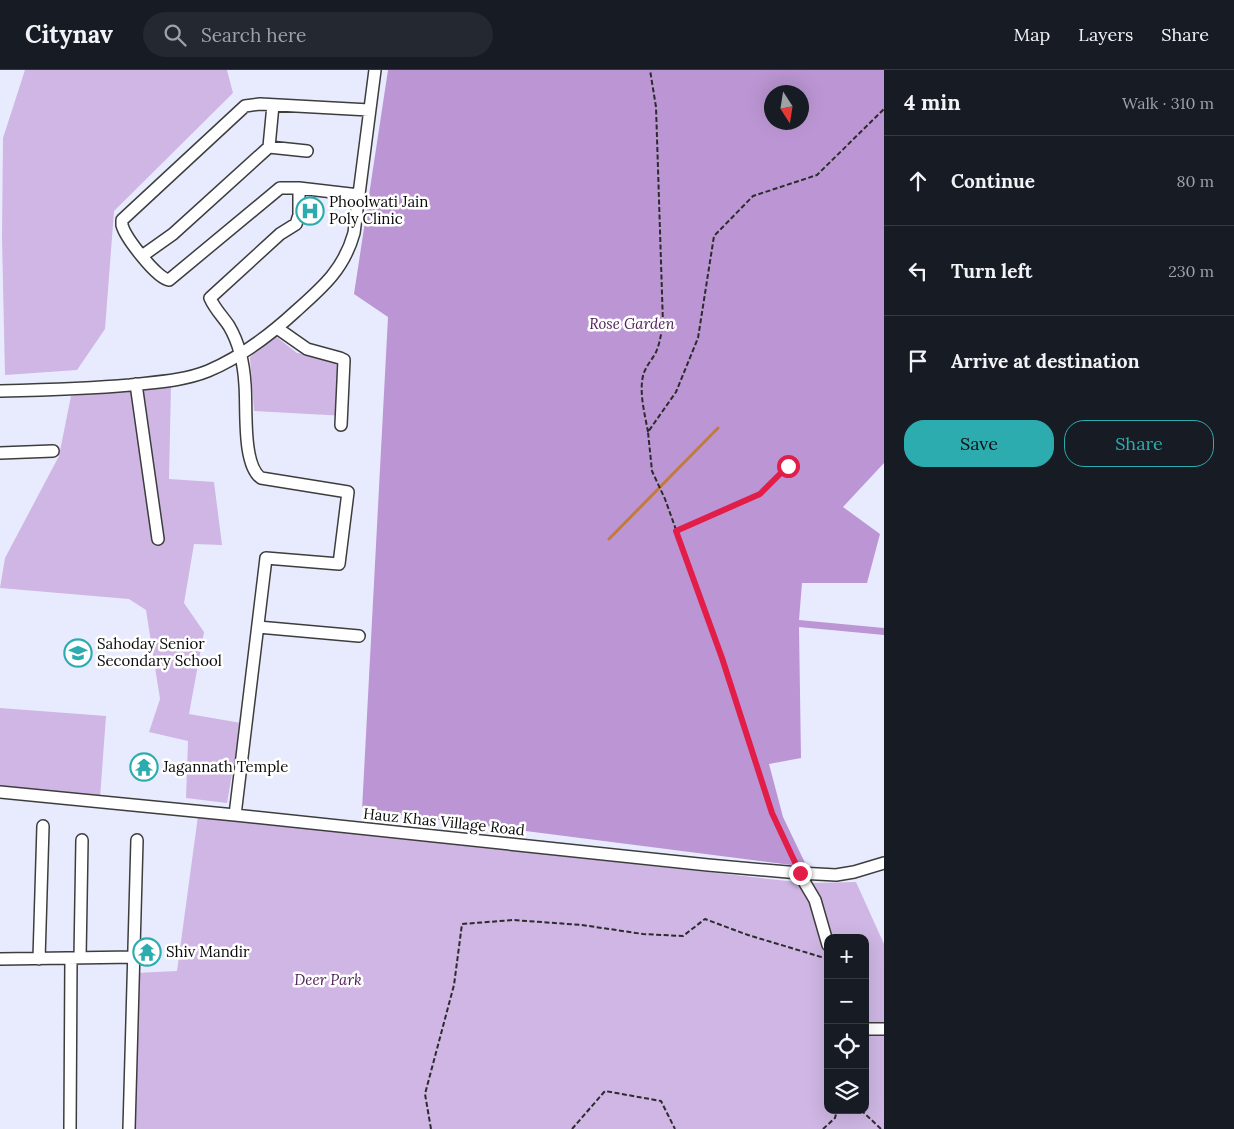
<!DOCTYPE html>
<meta charset="utf-8">
<style>
:root{--surface:#171b24;--page:#242831;--text:#f1f3f6;--muted:#9ea1a6;--line:#363941;--accent:#2dacaf}
body{margin:0;font-family:Lora,serif;background:var(--page);color:var(--text)}
.controls{position:absolute;right:15px;bottom:15px;display:grid;overflow:hidden;border-radius:10px;box-shadow:0 5px 20px #0002}
.controls button{width:45px;height:45px;display:grid;place-items:center;padding:0;border:0;border-bottom:1px solid var(--line);background:var(--surface);color:var(--text);font:25px sans-serif}
.compass{position:absolute;left:764px;top:15px;width:45px;height:45px;border-radius:50%;background:var(--surface);box-shadow:0 5px 20px #0002;rotate:168deg}
.stop{position:absolute;width:15px;height:15px;margin:-11px;border:4px solid #e11d48;border-radius:50%;background:#fff}
.stop.end{background:#e11d48;border-color:#fff;box-shadow:0 1px 5px #0008}
.list{margin:0;padding:0;list-style:none}
h2{display:flex;justify-content:space-between;align-items:center;height:65px;margin:0;padding:0 20px;font-size:21px}
h2 small{font-size:16px;font-weight:400;color:var(--muted)}
.list li{display:grid;grid-template-columns:32px 1fr auto;gap:15px;align-items:center;box-sizing:border-box;height:90px;padding:0 20px;border-top:1px solid var(--line)}
.list b{display:block;font-size:19px;white-space:nowrap}
.list em{font-size:16px;font-style:normal;color:var(--muted)}
.actions{display:flex;gap:10px;padding:15px 20px}
.actions a{flex:1;padding:11px 0;border:1px solid var(--accent);border-radius:20px;text-align:center;font-size:18px;color:var(--accent)}
.actions .main{background:var(--accent);color:#111}
.icon{flex:none;width:28px;height:28px;fill:none;stroke:currentColor;stroke-width:2;stroke-linecap:round;stroke-linejoin:round}
.map{position:relative;flex:none;width:884px;height:1059px;overflow:hidden}
header{display:flex;align-items:center;gap:30px;box-sizing:border-box;height:70px;padding:0 25px;background:var(--surface);border-bottom:1px solid var(--line)}
header strong{font-size:24px}
nav{display:flex;gap:28px;margin-inline-start:auto;font-size:18px}
.search{width:350px;height:45px;background:var(--page);display:flex;align-items:center;gap:12px;box-sizing:border-box;padding:0 18px;border-radius:28px;color:var(--muted);font-size:19px}
main{display:flex}
aside{flex:1;background:var(--surface)}
.map>svg:first-child{display:block}
.green{fill:#cfb6e4;fill-rule:evenodd}
.forest{fill:#bc96d4;fill-rule:evenodd}
.lines{fill:none;stroke-linecap:round;stroke-linejoin:round}
.stream{stroke:#c27b3d;stroke-width:3}
.minor-casing{stroke:#3d3d3d;stroke-width:14}
.path{stroke:#2c2c2c;stroke-width:2;stroke-dasharray:5 2.5;stroke-linecap:butt}
.minor{stroke:#fff;stroke-width:11}
.route{stroke:#e11d48;stroke-width:6}
.labels{text-anchor:middle;stroke-width:5;stroke-linejoin:round;paint-order:stroke}
.poi-label{font-size:15px;fill:#0a0a0a;stroke:#fff;text-anchor:start}
.park-label{font-size:15px;font-style:italic;fill:#53205c;stroke:#fff}
.street-label{font-size:15px;fill:#0a0a0a;stroke:#fff}
</style>
<header>
<strong>Citynav</strong>
<div class="search"><svg class="icon" aria-label="search" viewBox="0 0 24 24"><circle cx="10" cy="10" r="6"/><path d="M15 15l6 6"/></svg>Search here</div>
<nav><a>Map</a><a>Layers</a><a>Share</a></nav>
</header>
<main>
<div class="map">
<svg width="884" height="1059" viewBox="0 0 884 1059">
<rect width="100%" height="100%" fill="#e8ebfd"/>
<!-- green -->
<path class="green" d="M25 0H227L233 23 114 141 105 259 77 300 5 305 2 167 3 68Z
M274 265 297 283 347 290 346 346 254 341 250 287Z
M171 315 169 409 214 412 222 475 194 474 184 533 204 562 189 644 241 653 227 733 186 728 188 671 149 662 160 629 146 540 129 529 0 518 5 488 59 386 71 326Z
M0 638 106 646 100 728 0 720Z
M198 746 797 812 809 831 820 827 812 813 856 812 884 874V1059H133L136 903 177 901ZM828 868H865V1040H828Z"/>
<!-- forest -->
<path class="forest" d="M388 0H884V393L843 437 880 464 867 513H802L799 550 884 558V565L799 557 801 688 769 694 783 747 807 797 362 740 388 247 354 224ZM772 22H802V52H772Z"/>
<g class="lines">
<!-- stream -->
<path class="stream" d="M609 469 718 358"/>
<!-- minor casing -->
<g class="minor-casing">
<path id="minor" d="M273 35 269 77 307 81
M359 125 299 118H280L169 210C157 209 125 167 122 155V150L245 36 260 34 369 40
M142 186 173 164 269 77
M277 258 307 279 340 288 344 290 341 355
M136 314 158 469
M0 321C43 320 86 319 130 315 156 312 183 311 208 301 241 287 270 265 296 241 323 217 344 199 354 163L375 0
M0 383 53 381
M258 557 359 566
M0 722 235 745 708 795 799 803 836 805 854 802 884 793
M235 745 266 488 339 494 348 422 261 408C242 395 247 337 245 315 244 296 239 273 229 256 223 247 214 238 210 228L280 164 296 154 299 145V118
M799 803 815 830 828 875
M80 888 82 770
M0 889 135 887
M39 889 43 756
M865 959H884
M70 1059 71 888
M129 1059 137 770"/>
</g>
<!-- path -->
<path class="path" d="M648 362C645 345 639 323 643 306 645 297 652 290 656 282 660 273 661 264 663 254L656 37 650 0
M677 461 760 424 788 397
M794 792 772 743 722 588 665 429 652 401 648 362 676 322 698 268 714 166 753 126 817 105 884 39
M861 1040 881 1059
M431 1059 425 1024 454 915 462 854 513 850 582 855 643 864 683 866 705 849 748 865 828 889
M572 1059 605 1021 661 1031 675 1059
M823 1059 835 1048 837 1040"/>
<!-- minor -->
<use href="#minor" class="minor"/>
</g>
<g class="lines">
<!-- route -->
<path class="route" d="M788 396 760 424 676 461 722 588 772 743 800 803"/>
</g>
<!-- icons -->
<defs>
<g id="hospital-ring" transform="scale(1.4375)"><circle r="9.5" fill="#fff" stroke="#2dacaf" stroke-width="1.5"/><path d="M-5-5h3v3.5h4V-5h3V5h-3V1.5h-4V5h-3Z" fill="#2dacaf"/></g>
<g id="school-ring" transform="scale(1.4375)"><circle r="9.5" fill="#fff" stroke="#2dacaf" stroke-width="1.5"/><path d="M0-5L7-2L0 1L-7-2ZM-4 1L0 2.5L4 1V4Q0 6-4 4Z" fill="#2dacaf"/></g>
<g id="temple-ring" transform="scale(1.4375)"><circle r="9.5" fill="#fff" stroke="#2dacaf" stroke-width="1.5"/><path d="M0-6L5-2H3V0L6.5 2.5H4V6H1.5V3h-3V6H-4V2.5H-6.5L-3 0V-2H-5Z" fill="#2dacaf"/></g>
</defs>
<g fill-rule="evenodd">
<use href="#hospital-ring" x="310" y="141"/>
<use href="#school-ring" x="78" y="583"/>
<use href="#temple-ring" x="144" y="697"/>
<use href="#temple-ring" x="147" y="882"/>
</g>
<g class="labels">
<!-- poi labels -->
<g class="poi-label">
<text x="329" y="137">Phoolwati Jain<tspan x="329" dy="17">Poly Clinic</tspan></text>
<text x="97" y="579">Sahoday Senior<tspan x="97" dy="17">Secondary School</tspan></text>
<text x="163" y="702">Jagannath Temple</text>
<text x="166" y="887">Shiv Mandir</text>
</g>
<!-- park labels -->
<g class="park-label">
<text x="632" y="259">Rose Garden</text>
<text x="328" y="915">Deer Park</text>
</g>
<!-- street labels -->
<g class="street-label">
<text transform="translate(444 752) rotate(6)" y="5">Hauz Khas Village Road</text>
</g>
</g>
</svg>
<div class="controls">
<button>+</button>
<button>−</button>
<button><svg class="icon" aria-label="locate" viewBox="0 0 24 24"><circle cx="12" cy="12" r="6"/><path d="M12 2v4M12 18v4M2 12h4M18 12h4"/></svg></button>
<button><svg class="icon" aria-label="layers" viewBox="0 0 24 24"><path d="M12 4l9 5-9 5-9-5zM3 14l9 5 9-5"/></svg></button>
</div>
<svg class="compass" viewBox="-18 -18 36 36"><path d="M0-13l5 13h-10z" fill="#e53935"/><path d="M0 13l5-13h-10z" fill="#9ea1a6"/></svg>
<div class="stop" style="left:788px;top:396px"></div>
<div class="stop end" style="left:800px;top:803px"></div>
</div>
<aside>
<h2>4 min<small>Walk · 310 m</small></h2>
<ul class="list">
<li><svg class="icon" aria-label="ahead" viewBox="0 0 24 24"><path d="M12 20V5M6 11l6-6 6 6"/></svg><div><b>Continue</b></div><em>80 m</em></li>
<li><svg class="icon" aria-label="left" viewBox="0 0 24 24"><path d="M17 20v-9H6M10 6l-5 5 5 5"/></svg><div><b>Turn left</b></div><em>230 m</em></li>
<li><svg class="icon" aria-label="arrive" viewBox="0 0 24 24"><path d="M6 21V4h12l-3 4 3 4H6"/></svg><div><b>Arrive at destination</b></div></li>
</ul>
<div class="actions"><a class="main">Save</a><a>Share</a></div>
</aside>
</main>
